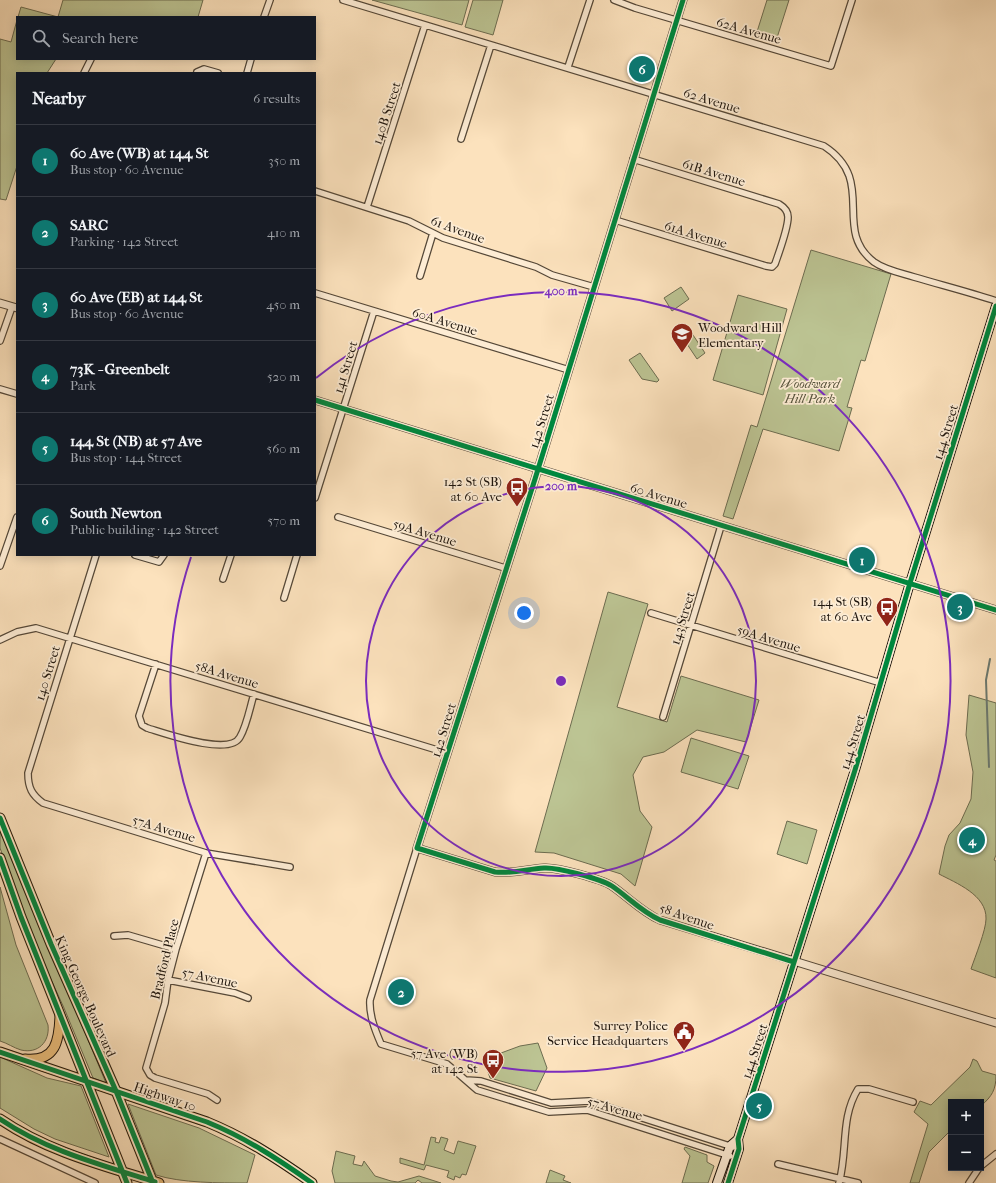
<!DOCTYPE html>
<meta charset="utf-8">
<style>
:root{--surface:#171b24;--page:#20242c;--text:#f1f3f6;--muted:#9ea1a6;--line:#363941;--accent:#0f766e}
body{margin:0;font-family:"IM FELL French Canon",serif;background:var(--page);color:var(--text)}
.controls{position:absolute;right:12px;bottom:12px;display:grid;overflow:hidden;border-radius:0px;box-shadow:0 2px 10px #0003}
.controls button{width:36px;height:36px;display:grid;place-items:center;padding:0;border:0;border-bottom:1px solid var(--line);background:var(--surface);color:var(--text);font:20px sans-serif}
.you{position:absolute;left:524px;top:613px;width:14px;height:14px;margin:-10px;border:3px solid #fff;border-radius:50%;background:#1a73e8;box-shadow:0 0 0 6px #1a73e833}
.badge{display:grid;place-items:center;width:26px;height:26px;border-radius:50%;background:var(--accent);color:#fff;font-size:13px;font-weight:700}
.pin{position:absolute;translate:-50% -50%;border:2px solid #fff;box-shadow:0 1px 4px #0006}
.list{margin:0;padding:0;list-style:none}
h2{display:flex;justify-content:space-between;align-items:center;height:52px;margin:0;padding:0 16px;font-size:17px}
h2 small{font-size:13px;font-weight:400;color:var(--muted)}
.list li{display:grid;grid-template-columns:26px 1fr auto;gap:12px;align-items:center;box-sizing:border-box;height:72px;padding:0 16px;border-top:1px solid var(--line)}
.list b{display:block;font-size:15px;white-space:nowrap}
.list p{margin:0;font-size:13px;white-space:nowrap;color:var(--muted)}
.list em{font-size:13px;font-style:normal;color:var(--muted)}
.icon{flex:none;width:22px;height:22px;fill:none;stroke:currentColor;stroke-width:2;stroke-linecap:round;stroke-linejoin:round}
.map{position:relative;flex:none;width:996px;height:1183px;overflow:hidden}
.search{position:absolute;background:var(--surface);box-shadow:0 2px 10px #0003;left:16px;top:16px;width:300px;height:44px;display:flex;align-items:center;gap:10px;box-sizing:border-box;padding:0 14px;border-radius:0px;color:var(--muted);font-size:15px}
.panel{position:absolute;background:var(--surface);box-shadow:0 2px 10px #0003;left:16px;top:72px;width:300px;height:484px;border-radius:0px}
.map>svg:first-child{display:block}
.green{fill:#bcc493;stroke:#6c6c50}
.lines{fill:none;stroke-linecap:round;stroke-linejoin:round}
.stream{stroke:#6b7970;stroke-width:2}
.minor-casing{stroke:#554838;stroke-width:8}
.tertiary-casing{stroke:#554838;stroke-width:9}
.secondary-casing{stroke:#1d140c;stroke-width:10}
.primary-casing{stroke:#1d140c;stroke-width:11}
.trunk-casing{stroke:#1d140c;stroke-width:11}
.minor{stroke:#fdecd4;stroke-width:5.5}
.tertiary{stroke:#fdecd4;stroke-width:7}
.secondary{stroke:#fdecd4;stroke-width:8}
.primary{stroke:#eec17e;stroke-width:9}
.trunk{stroke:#eec17e;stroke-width:9}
.cycleway-casing{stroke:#fdecd4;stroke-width:8}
.cycleway{stroke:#00873e;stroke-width:5}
.ring{fill:none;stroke:#7b2cbf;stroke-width:2}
.labels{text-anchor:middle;stroke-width:3.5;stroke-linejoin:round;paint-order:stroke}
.street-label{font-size:13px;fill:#1d140c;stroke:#fdecd4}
.poi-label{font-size:13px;fill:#1d140c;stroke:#fdecd4;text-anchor:end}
.park-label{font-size:13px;font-style:italic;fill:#55523b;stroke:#fdecd4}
.centre{fill:#7b2cbf;stroke:#fdecd4;stroke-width:2}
.ring-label{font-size:12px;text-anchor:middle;font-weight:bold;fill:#7b2cbf;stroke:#fdecd4;stroke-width:3.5;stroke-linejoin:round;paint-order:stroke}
</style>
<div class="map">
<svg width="996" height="1183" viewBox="0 0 996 1183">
<rect width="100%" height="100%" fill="#fce2bd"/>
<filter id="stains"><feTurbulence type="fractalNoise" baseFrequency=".005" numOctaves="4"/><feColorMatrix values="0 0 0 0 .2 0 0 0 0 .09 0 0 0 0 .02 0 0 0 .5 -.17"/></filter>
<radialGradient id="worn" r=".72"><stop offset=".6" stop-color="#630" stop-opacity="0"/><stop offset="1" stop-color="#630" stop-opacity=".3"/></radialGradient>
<!-- green -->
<path class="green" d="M63 0H203L198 17H18L21 7 58 17Z
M372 0H469L462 25Z
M473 0H503L493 35 465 27Z
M767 0H789L776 41 756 35Z
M17 20V59H56L47 73H17V166L6 200 0 199V39L11 42Z
M811 250 891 274 865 361 861 360 847 407 852 408 839 451 763 429 733 519 723 516 751 425 757 427Z
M681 287 689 299 672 311 664 298Z
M738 295 787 309 763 395 713 380Z
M689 329 705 353 697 359 681 335Z
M640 353 659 380 657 382 642 379 629 360Z
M608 592 648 604 617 707 667 722 681 676 759 700 746 742 697 730 664 752 643 757 633 775 640 811 652 827 635 886 621 874 554 853 535 852Z
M969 695 996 703V855L994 860 996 861V978L971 969C975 957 986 930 986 919 987 895 956 883 939 874L945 846 949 835 960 823 971 799 973 772 966 735Z
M691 738 749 756 738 789 681 772Z
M787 821 817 830 807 864 777 854Z
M0 828 106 1083 93 1078 64 1008 39 953 0 848Z
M0 887 16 945 48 1025C50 1042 38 1054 21 1050 14 1048 7 1043 0 1041Z
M538 1043 547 1068 536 1091 490 1078 488 1072 501 1053 520 1046Z
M0 1057 47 1078 81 1086 109 1157 55 1139 34 1129 0 1108Z
M973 1059 977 1061 982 1071 996 1075C996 1090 992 1096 981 1106V1102H951V1130L929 1152 919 1183H910L928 1124 914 1112 920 1101 931 1105 970 1067Z
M128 1104 199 1128 255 1155 247 1183C219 1183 181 1183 156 1175Z
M431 1137 436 1138 435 1142 439 1143 441 1137 448 1139 444 1150 454 1154 458 1141 476 1146 466 1175 462 1174 460 1178 455 1176 454 1180 447 1177 449 1171 426 1165 424 1170 400 1163V1158L424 1165Z
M685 1147 707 1155V1162L714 1166 708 1183H682L690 1156 684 1149Z
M336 1151 355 1156 353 1164 362 1166 364 1161 375 1176 391 1181 398 1182 419 1176 441 1183H422L418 1180 415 1183H335L332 1171Z
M550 1170 565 1176 563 1180 571 1183H546Z"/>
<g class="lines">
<!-- stream -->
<path class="stream" d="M989 767 986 680 990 659"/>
<!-- minor casing -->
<g class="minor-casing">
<path id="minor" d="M343 0 824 146C878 181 831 229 874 262 885 270 901 273 914 277 941 285 969 292 996 301
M614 0 635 8 831 66 852 0
M264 17 270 0
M568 67 590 0
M197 72 204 69 218 73
M84 73 91 59
M247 73 251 59
M461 139 491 45
M315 191 409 221 443 238 536 267 552 275 594 287
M367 207 425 25
M615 220 766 266 772 267 775 264C779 252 788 229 788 217 788 211 784 207 779 204L633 159
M420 276 433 233
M315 293 569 370
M0 341 12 307
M0 389 17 394
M315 498 374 311
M338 517 505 568
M96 555 28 773C28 788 32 795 43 803L206 853 290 867
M135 555 159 562 164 555
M0 566 17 517
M223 579 231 555
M284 598 297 555
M651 613 881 683
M0 640 17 632 36 628 447 753
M156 664 139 716 142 725 147 728C164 733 230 757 240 737 247 725 250 707 254 694
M663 717 721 526
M417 848 370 1000C369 1015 375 1030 381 1044L447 1064 477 1090 549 1112 587 1110 730 1156
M206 853 176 949 168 980 165 1003 146 1068 150 1075 155 1078 208 1094 217 1100
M114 936 128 935 176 949
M168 980 235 993 248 998
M466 1080 481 1081 551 1103 589 1101 733 1147
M0 1139 95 1183
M778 1164 858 1183
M981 1166 996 1154
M839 1183C848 1151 840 1118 858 1089H869L913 1102
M969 1183 979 1168"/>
</g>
<!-- tertiary casing -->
<g class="tertiary-casing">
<path id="tertiary" d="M683 0 535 479 417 848 495 872C512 874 527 869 544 868 557 867 601 879 612 886 628 897 642 912 660 920L996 1023
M0 303 17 308
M315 400 996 610"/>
</g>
<!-- secondary casing -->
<g class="secondary-casing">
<path id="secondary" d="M717 1183 730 1146 738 1139
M728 1183 739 1149 738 1139 855 770 910 583 996 306"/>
</g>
<!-- primary casing -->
<g class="primary-casing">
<path id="primary" d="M0 818 51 944 116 1091 153 1183
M0 858 21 917 127 1183"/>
</g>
<!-- trunk casing -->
<g class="trunk-casing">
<path id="trunk" d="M0 1052 207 1122C246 1138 278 1159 312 1183
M25 1059C56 1062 59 1041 60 1016
M0 1119C48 1152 105 1166 159 1183"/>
</g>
<!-- minor -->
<use href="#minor" class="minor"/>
<!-- tertiary -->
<use href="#tertiary" class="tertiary"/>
<!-- secondary -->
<use href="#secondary" class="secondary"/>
<!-- primary -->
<use href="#primary" class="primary"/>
<!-- trunk -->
<use href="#trunk" class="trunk"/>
<!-- cycleway casing -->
<g class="cycleway-casing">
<path id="cycleway" d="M683 0 535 479 417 848 495 872C512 874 527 869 544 868 557 867 601 879 612 886 628 897 642 912 660 920L794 962
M315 400 996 610
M0 818 51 944 116 1091 153 1183
M0 858 21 917 127 1183
M0 1052 207 1122C246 1138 278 1159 312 1183
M0 1119C47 1151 102 1165 155 1182
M728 1183 739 1149 738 1139 855 770 910 583 996 306"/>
</g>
<!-- cycleway -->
<use href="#cycleway" class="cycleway"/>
</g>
<!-- distance rings -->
<g class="ring">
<circle cx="561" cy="681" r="195"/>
<path d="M316 378A390 390 0 1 1 191 557"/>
</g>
<!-- icons -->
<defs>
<g id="school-pin" transform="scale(1.15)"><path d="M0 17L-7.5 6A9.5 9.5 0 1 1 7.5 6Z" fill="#8f2418" stroke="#fdecd4"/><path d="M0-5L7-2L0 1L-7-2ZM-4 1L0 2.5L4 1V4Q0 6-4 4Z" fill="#fff"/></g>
<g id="bus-pin" transform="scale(1.15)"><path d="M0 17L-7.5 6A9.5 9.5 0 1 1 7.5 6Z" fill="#8f2418" stroke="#fdecd4"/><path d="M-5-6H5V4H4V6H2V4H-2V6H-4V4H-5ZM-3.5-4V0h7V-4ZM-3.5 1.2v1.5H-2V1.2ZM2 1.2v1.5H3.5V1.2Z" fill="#fff"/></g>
<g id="civic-pin" transform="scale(1.15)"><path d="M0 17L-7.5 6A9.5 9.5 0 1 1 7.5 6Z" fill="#8f2418" stroke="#fdecd4"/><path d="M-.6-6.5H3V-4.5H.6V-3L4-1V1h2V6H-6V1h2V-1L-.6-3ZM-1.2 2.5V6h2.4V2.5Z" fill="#fff"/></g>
</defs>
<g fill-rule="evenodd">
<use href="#school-pin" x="682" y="334"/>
<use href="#bus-pin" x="517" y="488"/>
<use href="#bus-pin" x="887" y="608"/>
<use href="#civic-pin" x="684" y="1032"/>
<use href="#bus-pin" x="493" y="1060"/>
</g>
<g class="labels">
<!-- street labels -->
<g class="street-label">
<text transform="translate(749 30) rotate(16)" y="5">62A Avenue</text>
<text transform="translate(712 100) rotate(17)" y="5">62 Avenue</text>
<text transform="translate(386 113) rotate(-72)" y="5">140B Street</text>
<text transform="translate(714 172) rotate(17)" y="5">61B Avenue</text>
<text transform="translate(458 229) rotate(20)" y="5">61 Avenue</text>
<text transform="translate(696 234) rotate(17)" y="5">61A Avenue</text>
<text transform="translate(445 321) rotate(17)" y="5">60A Avenue</text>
<text transform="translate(345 367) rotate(-73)" y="5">141 Street</text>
<text transform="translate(541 421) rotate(-73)" y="5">142 Street</text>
<text transform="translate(945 432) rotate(-73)" y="5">144 Street</text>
<text transform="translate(659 495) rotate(17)" y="5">60 Avenue</text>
<text transform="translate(425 532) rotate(17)" y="5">59A Avenue</text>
<text transform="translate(682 618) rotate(-73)" y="5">143 Street</text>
<text transform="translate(769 638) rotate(17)" y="5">59A Avenue</text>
<text transform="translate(47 673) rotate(-73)" y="5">140 Street</text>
<text transform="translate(227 674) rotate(17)" y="5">58A Avenue</text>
<text transform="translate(443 730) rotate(-73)" y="5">142 Street</text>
<text transform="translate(852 742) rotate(-73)" y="5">144 Street</text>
<text transform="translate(164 828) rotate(17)" y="5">57A Avenue</text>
<text transform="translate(687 916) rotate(19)" y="5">58 Avenue</text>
<text transform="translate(164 959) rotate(-76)" y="5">Bradford Place</text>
<text transform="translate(210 977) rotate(12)" y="5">57 Avenue</text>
<text transform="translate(86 996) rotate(66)" y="5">King George Boulevard</text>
<text transform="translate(754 1051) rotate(-72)" y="5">144 Street</text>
<text transform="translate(165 1096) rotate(19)" y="5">Highway 10</text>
<text transform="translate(615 1108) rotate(16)" y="5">57 Avenue</text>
</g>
<!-- poi labels -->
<g class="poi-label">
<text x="698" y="332" text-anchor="start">Woodward Hill<tspan x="698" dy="15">Elementary</tspan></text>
<text x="502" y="486">142 St (SB)<tspan x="502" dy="15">at 60 Ave</tspan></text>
<text x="872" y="606">144 St (SB)<tspan x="872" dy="15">at 60 Ave</tspan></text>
<text x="668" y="1030">Surrey Police<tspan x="668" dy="15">Service Headquarters</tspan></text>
<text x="478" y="1058">57 Ave (WB)<tspan x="478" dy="15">at 142 St</tspan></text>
</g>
<!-- park labels -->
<g class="park-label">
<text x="810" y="388">Woodward<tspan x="810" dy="15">Hill Park</tspan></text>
</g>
</g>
<circle cx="561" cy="681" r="6" class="centre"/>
<g class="ring-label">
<text x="561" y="295">400 m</text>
<text x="561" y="490">200 m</text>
</g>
<rect width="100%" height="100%" filter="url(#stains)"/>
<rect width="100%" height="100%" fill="url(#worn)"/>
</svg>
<div class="controls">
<button>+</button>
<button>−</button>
</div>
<div class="you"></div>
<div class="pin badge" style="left:862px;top:560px">1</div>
<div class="pin badge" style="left:401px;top:992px">2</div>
<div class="pin badge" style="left:960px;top:607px">3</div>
<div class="pin badge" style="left:972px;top:840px">4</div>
<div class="pin badge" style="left:759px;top:1106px">5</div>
<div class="pin badge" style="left:642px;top:69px">6</div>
<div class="search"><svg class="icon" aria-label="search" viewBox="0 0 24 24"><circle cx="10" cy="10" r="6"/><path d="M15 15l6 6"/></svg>Search here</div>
<section class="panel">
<h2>Nearby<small>6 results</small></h2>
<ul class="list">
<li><span class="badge">1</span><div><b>60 Ave (WB) at 144 St</b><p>Bus stop · 60 Avenue</p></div><em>350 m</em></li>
<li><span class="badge">2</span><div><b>SARC</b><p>Parking · 142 Street</p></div><em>410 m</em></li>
<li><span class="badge">3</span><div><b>60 Ave (EB) at 144 St</b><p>Bus stop · 60 Avenue</p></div><em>450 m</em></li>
<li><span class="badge">4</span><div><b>73K - Greenbelt</b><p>Park</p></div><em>520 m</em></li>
<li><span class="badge">5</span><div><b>144 St (NB) at 57 Ave</b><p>Bus stop · 144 Street</p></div><em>560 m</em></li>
<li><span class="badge">6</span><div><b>South Newton</b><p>Public building · 142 Street</p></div><em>570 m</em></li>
</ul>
</section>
</div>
